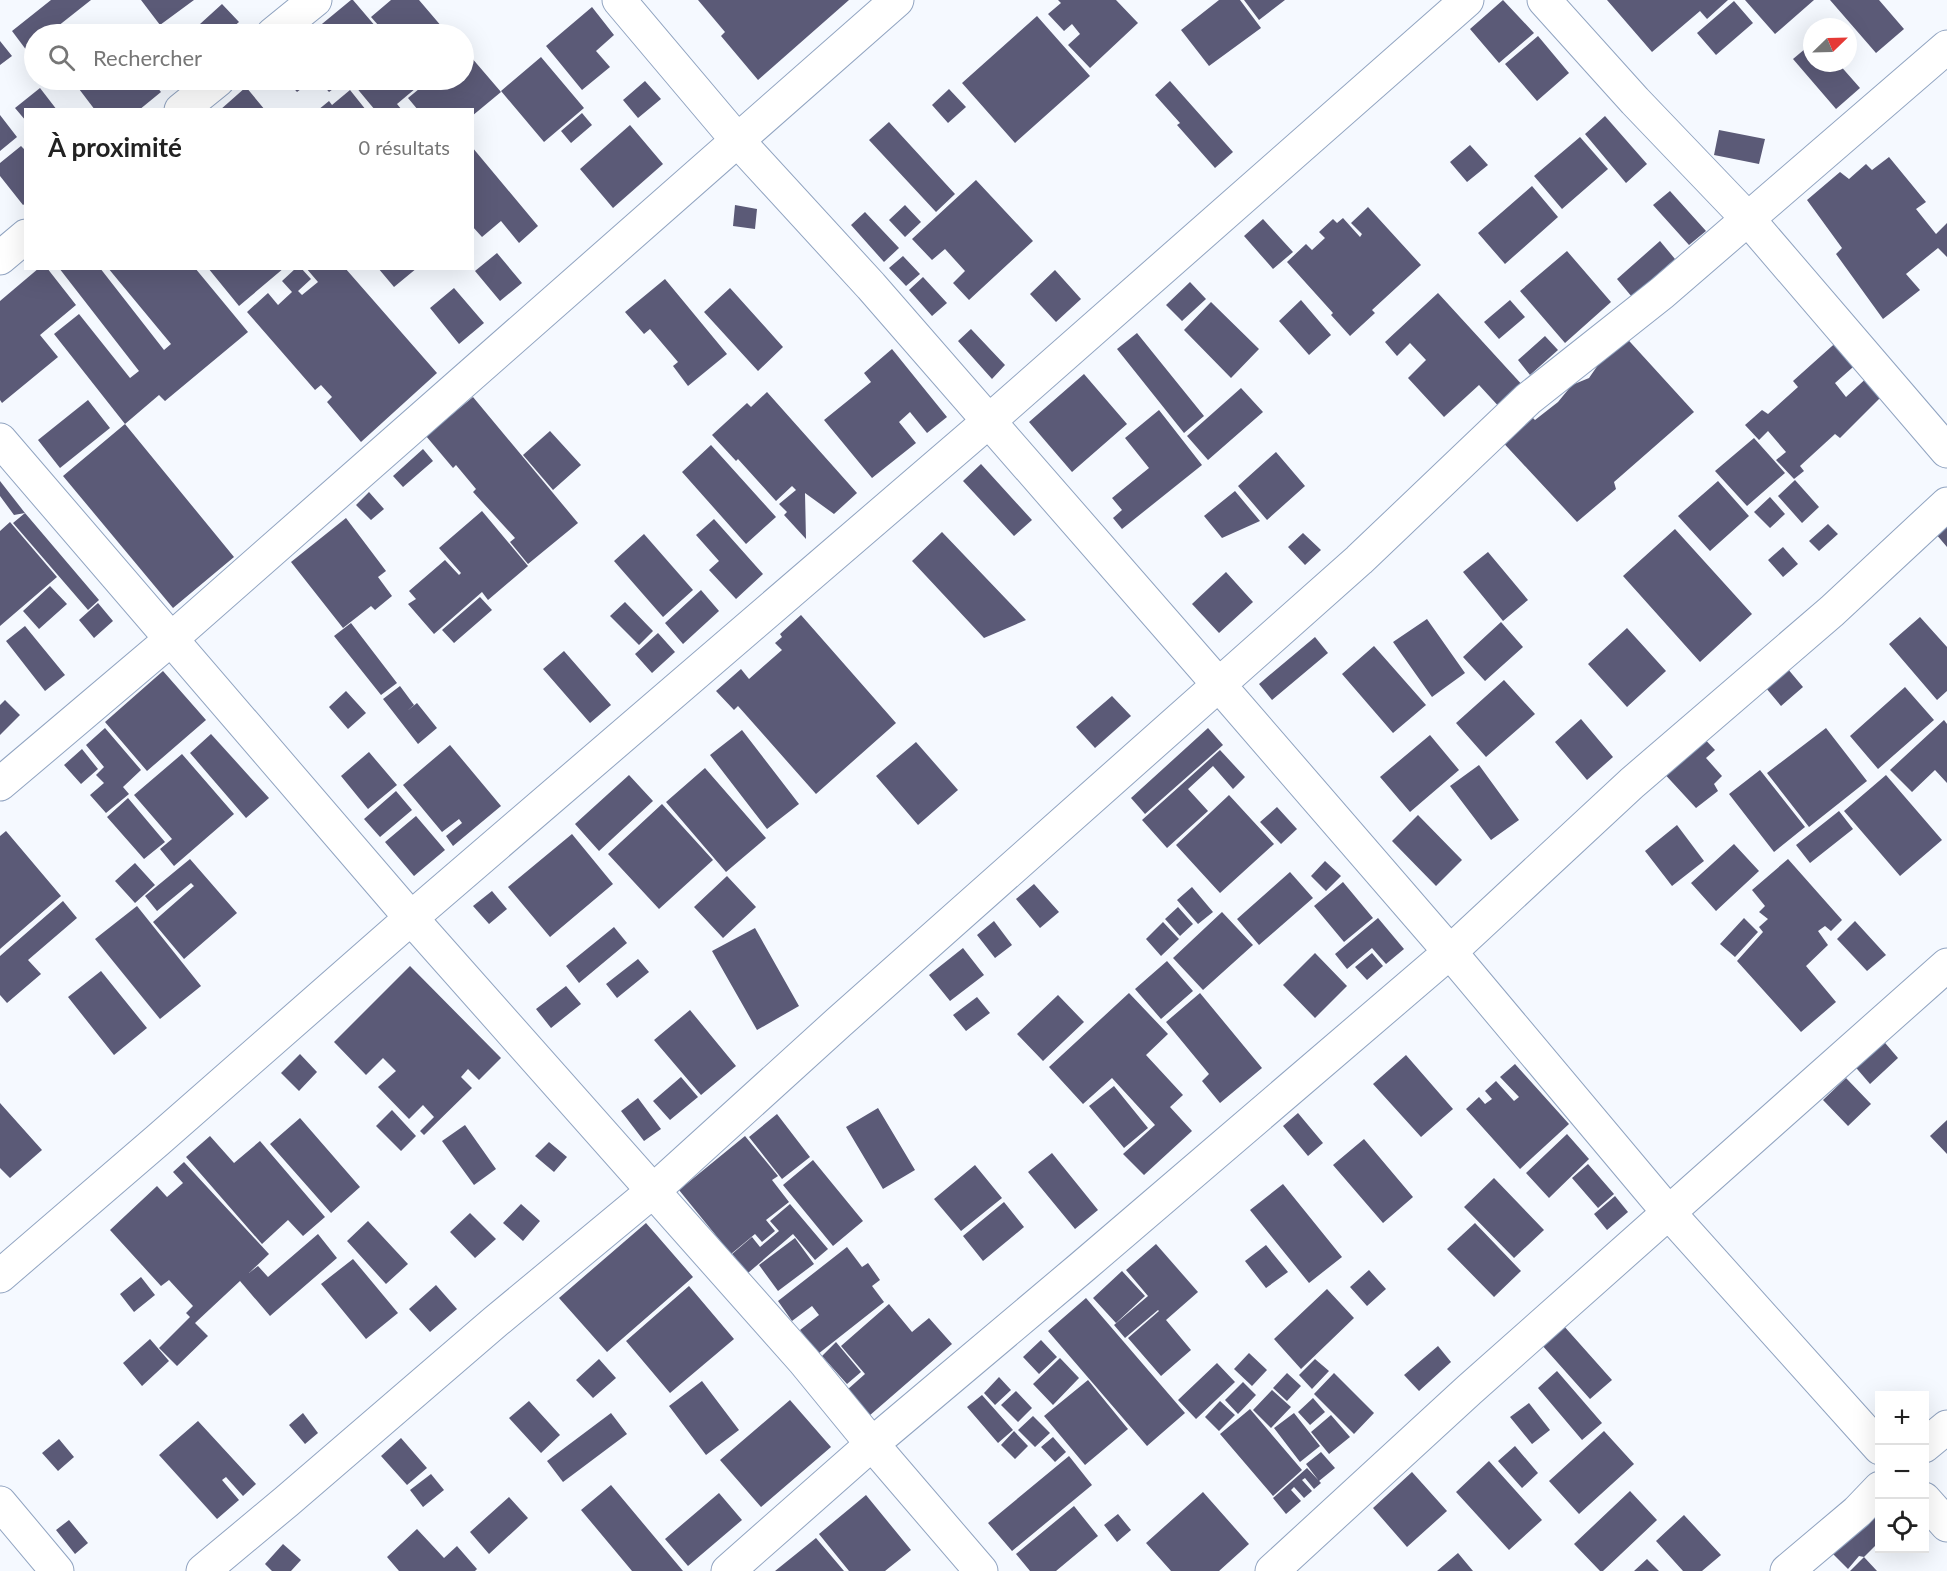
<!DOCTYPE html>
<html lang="fr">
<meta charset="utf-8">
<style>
:root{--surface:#fff;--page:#f2f2f2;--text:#222;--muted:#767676;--line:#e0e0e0}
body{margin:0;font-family:Lato,sans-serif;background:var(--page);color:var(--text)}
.controls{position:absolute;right:18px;bottom:18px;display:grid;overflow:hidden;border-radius:0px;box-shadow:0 6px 24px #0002}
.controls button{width:54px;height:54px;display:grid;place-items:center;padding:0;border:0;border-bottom:2px solid var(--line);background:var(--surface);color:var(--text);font:30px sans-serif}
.compass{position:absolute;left:1803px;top:18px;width:54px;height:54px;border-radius:50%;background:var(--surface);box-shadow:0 6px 24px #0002;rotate:67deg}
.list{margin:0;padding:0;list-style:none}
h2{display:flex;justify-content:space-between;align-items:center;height:78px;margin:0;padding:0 24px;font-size:26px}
h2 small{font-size:20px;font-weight:400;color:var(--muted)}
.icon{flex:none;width:33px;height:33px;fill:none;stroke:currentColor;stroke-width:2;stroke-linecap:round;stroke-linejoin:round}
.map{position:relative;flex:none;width:1947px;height:1571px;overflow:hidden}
.search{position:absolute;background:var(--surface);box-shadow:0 6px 24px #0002;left:24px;top:24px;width:450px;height:66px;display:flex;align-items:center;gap:15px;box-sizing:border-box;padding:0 21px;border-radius:33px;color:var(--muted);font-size:22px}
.panel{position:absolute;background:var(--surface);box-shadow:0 6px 24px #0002;left:24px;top:108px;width:450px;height:162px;border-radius:0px}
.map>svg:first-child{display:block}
.building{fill:#5b5a77}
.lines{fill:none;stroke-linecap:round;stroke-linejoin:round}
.minor-casing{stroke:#91a4c1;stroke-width:35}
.minor{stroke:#fff;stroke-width:33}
</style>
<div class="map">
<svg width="1947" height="1571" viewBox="0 0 1947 1571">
<rect width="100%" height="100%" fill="#f5f9ff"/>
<!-- building -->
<path class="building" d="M51 0H91L48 34H34V45L27 51 12 31Z
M141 0H194L160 25Z
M351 0H353L382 34H312L311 33Z
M391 0H419L448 34H386L371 17Z
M698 0H849L758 80 721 36 725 32Z
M1058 0H1116L1138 23 1090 68 1068 45 1080 34 1072 24 1064 31 1048 14 1061 3Z
M1219 0H1240L1261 28 1209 66 1181 30Z
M1244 0H1285L1259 20Z
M1503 0 1534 33 1499 63 1470 29Z
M1607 0H1728L1707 19 1700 11 1652 52Z
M1745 0H1814L1775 34Z
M1830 0H1879L1904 29 1876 53Z
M1734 1 1753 23 1716 55 1697 33Z
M222 4 239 22 225 34H189Z
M592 7 614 35 596 51 610 67 582 90 546 46Z
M1037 16 1090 76 1015 143 962 83Z
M1538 36 1569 73 1537 101 1505 64Z
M0 41 12 56 0 65Z
M1812 43V63H1838L1860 88 1836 109 1793 59Z
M465 50 501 92 472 116V110H418L408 98 430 80H464V52Z
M541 57 584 108 544 142 501 91Z
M82 80H151L161 92 139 110H95L76 85Z
M286 80H313L297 92Z
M318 80H336L340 84 329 92Z
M350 80H419L422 83 397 104 402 110H375Z
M645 81 661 99 638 118 623 100Z
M1170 81 1233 152 1215 168 1177 125 1180 123 1155 95Z
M246 87 265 110H220Z
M40 88 57 110H26V121L15 108Z
M949 89 966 107 948 123 932 105Z
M350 90 366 110H318L329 101 332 105Z
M582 113 592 125 571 143 561 131Z
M0 115 17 137 0 151Z
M1605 116 1647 164 1626 183 1585 134Z
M889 122 955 194 936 212 869 140Z
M630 125 663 164 613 208 580 169Z
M1719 130 1765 139 1759 164 1714 155Z
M1580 137 1608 169 1562 209 1534 176Z
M1470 145 1488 165 1467 182 1450 162Z
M21 146 26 151V203L23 205 0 176V163Z
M472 147 538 226 519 243 501 221 482 237 472 226Z
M1889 157 1926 202 1916 209 1936 234 1947 223V257L1938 248 1906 274 1920 290 1883 319 1836 254 1842 248 1807 200 1840 172 1849 179 1866 164 1872 170Z
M976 180 1033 241 969 300 953 283 965 271 945 249 932 260 912 239Z
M1532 186 1558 217 1505 264 1478 233Z
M1670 191 1706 231 1689 245 1653 205Z
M735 205 757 209 755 229 733 226Z
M905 205 921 222 905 237 889 220Z
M1368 207 1421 265 1372 310 1375 313 1350 336 1331 315 1333 313 1287 262 1306 244 1312 250 1325 238 1319 232 1333 219 1337 223 1343 218 1360 237 1362 234 1351 223Z
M865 212 899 248 884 262 851 225Z
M1263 219 1293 252 1273 269 1244 236Z
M1660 241 1675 259 1632 297 1617 279Z
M1567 251 1611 302 1565 343 1520 291Z
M497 253 522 283 500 301 475 271Z
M903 256 920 274 906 286 889 268Z
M39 268H47L76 305 40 335 58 357 2 403 0 400V301Z
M59 268H100L164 350 171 344 108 268H195L248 332 165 401 159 395 125 424 54 334 79 314 130 378 139 371Z
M208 268H284L239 306Z
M296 268H301L311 279 298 291 302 295 318 282 306 268H345L437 373 361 442 327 402 332 397 321 385 315 390 247 312 268 293 278 305 292 292 282 281Z
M378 268H417L394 287Z
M1055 270 1081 299 1056 322 1030 294Z
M923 277 947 303 932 316 909 290Z
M665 279 727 354 688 386 673 366 678 362 650 329 644 334 625 312Z
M1190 282 1206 299 1182 321 1166 305Z
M454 288 484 323 459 344 430 308Z
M730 288 783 347 758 371 704 312Z
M1438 293 1525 388 1502 410 1479 385 1444 417 1408 378 1426 360 1410 343 1397 356 1385 342Z
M1301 300 1331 335 1309 355 1279 321Z
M1510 300 1525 317 1499 339 1484 322Z
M1211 302 1259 349 1231 378 1184 330Z
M971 329 1005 365 992 379 958 341Z
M1621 332 1694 412 1614 482 1616 489 1577 522 1497 436 1524 409 1535 420 1558 402 1572 385 1589 378Z
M1137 333 1204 416 1184 433 1117 349Z
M1545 336 1558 350 1530 375 1518 360Z
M1841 338 1861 360 1835 383 1846 397 1871 374 1886 392 1840 438 1835 434 1800 466 1804 471 1794 479 1776 460 1786 452 1768 431 1759 440 1745 425 1762 410 1768 414 1798 387 1793 381Z
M892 349 947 417 927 433 910 412 899 422 916 443 872 478 824 420 871 382 864 373Z
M1084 374 1127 424 1072 472 1029 422Z
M1241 388 1263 412 1208 460 1187 436Z
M767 392 857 493 834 514 805 493 806 539 784 515 787 512 779 504 796 490 792 486 776 501 738 459 736 461 712 435 747 403 751 407Z
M473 397 578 523 528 564 510 542 515 538 473 492 476 489 456 465 453 468 426 436Z
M88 400 110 428 60 468 38 440Z
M1159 410 1202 465 1122 529 1113 518 1122 510 1112 498 1149 468 1125 438Z
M125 424 234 557 173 608 63 476Z
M550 431 581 465 553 490 523 455Z
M1754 438 1785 473 1747 506 1715 471Z
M711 445 776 517 746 544 682 472Z
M423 449 433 461 403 487 393 476Z
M1276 452 1305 486 1267 520 1238 486Z
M981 464 1032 520 1014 536 963 481Z
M1795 480 1819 507 1802 523 1778 496Z
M0 481 25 513 99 600 88 610 13 523 25 513 14 515 0 496Z
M1718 481 1749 516 1710 551 1678 516Z
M1235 491 1260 521 1222 538 1204 516Z
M369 492 384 509 371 520 356 505Z
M1770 497 1785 514 1770 528 1754 512Z
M482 511 528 566 488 600 482 592 434 634 408 604 416 599 409 591 445 560 459 575 461 573 439 548Z
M1947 513V547L1930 527Z
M346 518 386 571 378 577 392 596 375 610 371 606 343 628 291 562Z
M714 519 763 574 736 599 709 570 719 561 696 535Z
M10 522 57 577 0 626V531Z
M1828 524 1838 534 1819 551 1809 541Z
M1675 529 1752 614 1700 662 1623 576Z
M942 532 1026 620 984 638 912 561Z
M1303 533 1321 550 1305 565 1288 547Z
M644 534 693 590 663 617 614 561Z
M1783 547 1798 564 1783 577 1768 560Z
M1488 552 1528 600 1503 621 1463 572Z
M1226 572 1253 602 1219 633 1192 604Z
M50 586 67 604 39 629 23 611Z
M701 590 719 611 683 644 665 623Z
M480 597 492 610 454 643 442 630Z
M625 602 653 631 639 645 610 616Z
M98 603 113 621 94 638 79 620Z
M801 615 896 723 816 794 738 706 734 710 716 691 741 669 749 679 782 650 775 643 782 637 780 634Z
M1920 617 1947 647V691L1937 700 1889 644Z
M1427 619 1465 673 1432 697 1393 642Z
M1501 622 1523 647 1485 681 1463 657Z
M351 623 397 683 381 695 334 636Z
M25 626 65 675 45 691 6 641Z
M1627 628 1666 671 1627 707 1588 664Z
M658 633 675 652 652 673 635 654Z
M1315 637 1328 653 1272 700 1259 684Z
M1374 646 1426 705 1393 733 1342 674Z
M564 651 611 705 590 723 543 669Z
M1782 662 1803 687 1781 706 1761 682Z
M163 671 206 720 147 771 105 722Z
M1504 680 1535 714 1486 757 1456 723Z
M400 686 414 705 407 711 417 703 437 728 418 744 383 699Z
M1905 687 1934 720 1878 769 1850 736Z
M346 691 366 713 348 729 329 707Z
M1112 696 1131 716 1095 748 1076 727Z
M5 700 20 715 0 735V705Z
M1581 719 1613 757 1587 780 1555 742Z
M1944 720 1947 724V783L1935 770 1912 792 1890 770Z
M105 728 141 770 123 787 129 794 106 813 90 795 104 783 96 775 104 767 86 745Z
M1208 728 1223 745 1145 814 1131 798Z
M1826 728 1867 781 1809 827 1767 773Z
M742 730 799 804 767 829 710 755Z
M211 734 269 798 246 818 190 753Z
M1700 734 1715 750 1706 758 1722 776 1714 784 1718 791 1696 808 1660 769Z
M1430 735 1459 770 1410 812 1380 777Z
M916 742 958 790 918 825 876 776Z
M450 745 501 806 453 846 446 836 462 823 459 819 442 832 403 785Z
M82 749 98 769 81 784 64 765Z
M1220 750 1245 777 1233 789 1213 766 1188 789 1208 811 1167 848 1142 820Z
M369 752 397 785 368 809 341 776Z
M182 754 234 814 174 866 160 849 172 839 134 795Z
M1479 765 1519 820 1491 840 1450 786Z
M705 768 766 838 726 872 666 802Z
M1760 770 1805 827 1774 852 1729 794Z
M629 775 653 801 599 851 575 824Z
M1886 775 1942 840 1900 876 1844 811Z
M396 791 412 810 380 837 364 819Z
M1229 795 1274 844 1220 893 1176 845Z
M128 798 165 842 144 859 107 817Z
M662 804 713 860 659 909 608 854Z
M1277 807 1297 829 1281 844 1260 822Z
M1839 811 1853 829 1810 863 1796 845Z
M1418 815 1462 860 1436 886 1392 841Z
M416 816 445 850 414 876 385 842Z
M1677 825 1704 861 1672 886 1645 851Z
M6 831 61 896 0 949V836Z
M572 834 613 884 550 937 508 887Z
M1734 844 1759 871 1716 911 1691 883Z
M190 859 237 913 184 959 153 922 194 886 191 883 157 911 145 896Z
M1788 859 1842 920 1831 931 1825 926 1818 931 1828 945 1806 966 1836 1002 1801 1032 1737 961 1763 932 1759 927 1768 919 1759 912 1765 906 1752 890Z
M1325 861 1341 876 1326 891 1311 876Z
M135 863 155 885 135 903 115 881Z
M1290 872 1313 898 1259 945 1237 919Z
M727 876 756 907 723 938 694 907Z
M1343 882 1373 918 1344 942 1314 906Z
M1034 884 1059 912 1040 928 1016 899Z
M1192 887 1213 912 1198 924 1177 900Z
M492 891 507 909 489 924 473 906Z
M63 901 77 918 28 960 41 974 7 1003 0 995V956Z
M137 906 201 986 160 1019 95 939Z
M1178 907 1193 924 1180 936 1165 919Z
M1222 912 1253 945 1203 990 1173 958Z
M1378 918 1404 949 1386 964 1372 948 1347 969 1335 954Z
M1744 918 1758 932 1735 957 1720 944Z
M994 921 1012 945 995 958 977 935Z
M1855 921 1886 955 1867 971 1837 939Z
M1163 922 1179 939 1161 956 1146 939Z
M614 927 627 943 579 983 566 966Z
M755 928 799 1006 757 1030 712 951Z
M963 948 984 975 950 1001 929 975Z
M1315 953 1347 986 1315 1018 1283 985Z
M1372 953 1383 966 1367 980 1355 967Z
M638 959 649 972 617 998 606 984Z
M1167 961 1193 991 1161 1019 1135 989Z
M410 966 501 1058 479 1080 468 1069 461 1077 472 1088 424 1135 420 1131 434 1117 423 1105 409 1119 378 1087 396 1071 383 1058 366 1075 334 1042Z
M101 971 147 1028 114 1055 68 997Z
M566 986 581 1004 551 1028 536 1009Z
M1129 993 1168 1034 1146 1055 1183 1095 1170 1107 1192 1131 1144 1175 1123 1154 1155 1125 1112 1078 1083 1104 1049 1067Z
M1200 993 1262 1068 1220 1103 1202 1081 1209 1074 1166 1022Z
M1058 995 1084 1022 1043 1061 1017 1034Z
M977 997 990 1013 966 1031 953 1015Z
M690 1010 736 1066 701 1095 654 1040Z
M1880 1037 1898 1058 1870 1084 1852 1063Z
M300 1054 317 1072 299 1091 281 1073Z
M1406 1055 1453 1109 1421 1137 1373 1084Z
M1515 1064 1569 1124 1520 1169 1466 1109 1479 1097 1485 1104 1492 1099 1485 1091 1496 1081 1514 1101 1519 1097 1500 1077Z
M681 1077 698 1097 670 1120 653 1101Z
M1846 1078 1871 1104 1848 1126 1823 1100Z
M1114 1086 1148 1128 1124 1148 1089 1106Z
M638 1098 661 1129 644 1141 621 1111Z
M0 1103 42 1150 10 1178 0 1168Z
M878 1108 915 1170 883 1189 846 1127Z
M392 1110 416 1136 401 1151 376 1126Z
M1298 1113 1323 1143 1308 1156 1283 1126Z
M777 1114 810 1157 782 1179 749 1137Z
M300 1118 360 1187 331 1213 270 1144Z
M1947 1120V1154L1930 1136Z
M465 1125 496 1169 474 1185 442 1141Z
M1567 1134 1589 1159 1549 1198 1526 1173Z
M210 1136 234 1163 260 1141 325 1217 303 1236 288 1220 262 1244 186 1157Z
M745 1136 778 1176 772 1180 789 1202 766 1220 775 1231 762 1242 755 1234 731 1254 679 1190Z
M1364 1139 1413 1197 1383 1223 1333 1165Z
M549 1142 567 1157 554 1172 535 1156Z
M1052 1153 1098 1210 1075 1229 1028 1172Z
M813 1160 863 1221 833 1246 783 1185Z
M184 1162 269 1254 249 1273 258 1266 268 1277 318 1234 337 1258 270 1316 240 1281 195 1323 208 1336 177 1366 159 1348 190 1317 186 1313 193 1306 169 1280 161 1286 110 1230 157 1186 167 1197 183 1183 173 1172Z
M1588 1164 1614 1194 1598 1208 1572 1178Z
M975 1165 1002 1198 961 1231 934 1199Z
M1494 1178 1544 1230 1514 1258 1464 1207Z
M1283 1184 1342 1257 1309 1283 1250 1210Z
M1615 1196 1628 1212 1607 1230 1594 1214Z
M1004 1202 1024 1227 983 1261 963 1236Z
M521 1204 540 1221 523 1241 503 1223Z
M790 1204 828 1249 815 1260 793 1234 748 1273 732 1254 752 1237 760 1247 779 1231 770 1221Z
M470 1213 496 1239 475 1258 450 1232Z
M368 1221 408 1264 386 1284 347 1241Z
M646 1223 693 1277 607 1352 559 1298Z
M1475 1223 1521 1271 1494 1297 1447 1249Z
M795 1238 814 1264 778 1291 759 1265Z
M1156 1244 1198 1292 1166 1320 1191 1350 1161 1376 1128 1338 1159 1311 1158 1310 1125 1338 1114 1325 1148 1296 1126 1270Z
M1266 1245 1288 1272 1266 1288 1245 1261Z
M847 1247 862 1267 868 1263 880 1280 872 1286 884 1302 818 1354 800 1330 819 1315 812 1306 792 1321 778 1301Z
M353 1259 398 1313 366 1339 321 1284Z
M1369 1270 1386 1289 1367 1306 1350 1287Z
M1122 1271 1145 1296 1116 1323 1093 1298Z
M141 1277 155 1295 134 1312 120 1294Z
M436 1285 457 1309 430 1332 409 1309Z
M689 1286 734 1339 670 1393 626 1341Z
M1327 1289 1354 1318 1301 1369 1274 1339Z
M1086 1298 1185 1413 1147 1446 1048 1331Z
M889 1304 912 1332 929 1318 952 1344 869 1416 847 1390 865 1374 841 1346Z
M1563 1325 1612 1380 1590 1399 1541 1344Z
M150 1339 169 1361 142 1386 123 1363Z
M1041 1340 1057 1357 1039 1374 1023 1357Z
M836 1342 861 1372 847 1384 822 1356Z
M1438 1346 1451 1362 1419 1391 1404 1375Z
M1249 1353 1267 1370 1252 1386 1234 1369Z
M1060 1358 1079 1378 1053 1405 1033 1384Z
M599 1359 616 1378 593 1398 576 1380Z
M1315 1359 1329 1371 1312 1389 1299 1375Z
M1217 1363 1235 1382 1196 1419 1178 1400Z
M1557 1371 1602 1423 1582 1440 1538 1388Z
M1287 1373 1301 1386 1287 1401 1273 1388Z
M1334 1373 1374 1413 1354 1434 1314 1394Z
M999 1377 1011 1390 995 1405 984 1393Z
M1088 1380 1128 1429 1085 1465 1044 1416Z
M702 1381 739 1430 706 1455 669 1406Z
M1243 1382 1256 1395 1238 1414 1225 1400Z
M1272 1390 1291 1407 1271 1428 1253 1410Z
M1016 1391 1032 1408 1018 1422 1001 1405Z
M982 1395 1013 1430 998 1443 967 1407Z
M1313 1398 1325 1412 1310 1425 1298 1412Z
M790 1400 831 1447 761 1507 720 1460Z
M529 1401 560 1435 541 1453 509 1418Z
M1220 1401 1235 1415 1219 1431 1205 1417Z
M1529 1403 1550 1430 1532 1444 1510 1417Z
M1250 1409 1302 1470 1273 1496 1220 1434Z
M303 1413 318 1433 305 1444 289 1425Z
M611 1413 627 1434 563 1482 547 1461Z
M1294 1413 1320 1446 1300 1462 1274 1428Z
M1331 1415 1350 1437 1329 1454 1311 1432Z
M1033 1416 1050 1433 1035 1447 1018 1430Z
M198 1421 256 1484 243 1496 226 1477 222 1480 239 1500 217 1519 159 1455Z
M1014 1431 1028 1446 1015 1459 1001 1445Z
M1604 1431 1634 1464 1579 1514 1549 1481Z
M1053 1437 1066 1452 1055 1462 1041 1447Z
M401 1438 427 1468 407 1485 381 1456Z
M59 1439 74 1457 58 1471 42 1453Z
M1515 1446 1538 1473 1522 1488 1498 1461Z
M1321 1452 1335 1468 1319 1481 1306 1464Z
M1069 1456 1092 1485 1012 1551 988 1523Z
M1489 1461 1542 1520 1509 1550 1456 1492Z
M1307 1468 1321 1483 1314 1489 1305 1478 1302 1480 1312 1491 1304 1498 1294 1487 1291 1490 1301 1501 1286 1514 1273 1498Z
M1412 1472 1447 1511 1407 1547 1373 1508Z
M431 1474 444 1490 423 1507 410 1490Z
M611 1485 683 1571H632L581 1510Z
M1630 1491 1657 1520 1603 1571H1600L1574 1544Z
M1203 1492 1249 1544 1219 1571H1171L1146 1543Z
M719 1493 742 1520 688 1566 665 1539Z
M866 1495 911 1550 885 1571H849L819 1534Z
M509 1497 528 1518 489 1554 470 1532Z
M1074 1506 1098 1536 1056 1571H1030L1016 1554Z
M1880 1507V1541L1864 1557 1859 1556 1848 1569 1830 1551Z
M1118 1514 1131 1530 1117 1542 1104 1525Z
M1684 1515 1721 1555 1702 1571H1683L1656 1541Z
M69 1520 88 1543 75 1554 56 1530Z
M417 1529 444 1558 457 1546 477 1569 475 1571H399L387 1557Z
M816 1538 844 1571H775Z
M283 1544 301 1560 291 1571H272L265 1564Z
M1458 1553 1473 1571H1437Z
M1864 1557 1877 1571H1850Z
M1647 1559 1659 1571H1634Z"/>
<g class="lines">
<!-- minor casing -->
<g class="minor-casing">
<path id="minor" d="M619 0 738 141 871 286 1219 685 1450 952 1669 1213 1880 1448
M1544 0 1635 101 1748 219 1947 451
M273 34 315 0
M181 110 218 80
M0 258 26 236
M0 440 411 918 804 1361 872 1444 981 1571
M0 784 170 640 897 0
M0 1276 158 1140 411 918 989 421 1467 0
M1924 1446 1947 1427
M1924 1499 1947 1525
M0 1503 57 1571
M203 1571 287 1501 495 1322 653 1191 838 1023 1359 560 1528 399 1662 293 1947 47
M728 1571 872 1444 1081 1268 1450 952 1632 783 1832 611 1947 504
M1272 1571 1469 1390 1947 965
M1787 1571 1857 1512 1880 1488"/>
</g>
<!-- minor -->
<use href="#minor" class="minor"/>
</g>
</svg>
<div class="controls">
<button>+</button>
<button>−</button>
<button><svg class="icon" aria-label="locate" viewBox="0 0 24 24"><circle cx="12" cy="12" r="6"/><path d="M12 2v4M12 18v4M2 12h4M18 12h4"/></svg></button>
</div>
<svg class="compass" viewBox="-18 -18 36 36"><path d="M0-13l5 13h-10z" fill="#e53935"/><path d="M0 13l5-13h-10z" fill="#767676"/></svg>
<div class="search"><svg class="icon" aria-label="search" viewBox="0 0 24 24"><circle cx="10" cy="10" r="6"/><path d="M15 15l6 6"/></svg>Rechercher</div>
<section class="panel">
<h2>À proximité<small>0 résultats</small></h2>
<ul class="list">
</ul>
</section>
</div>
